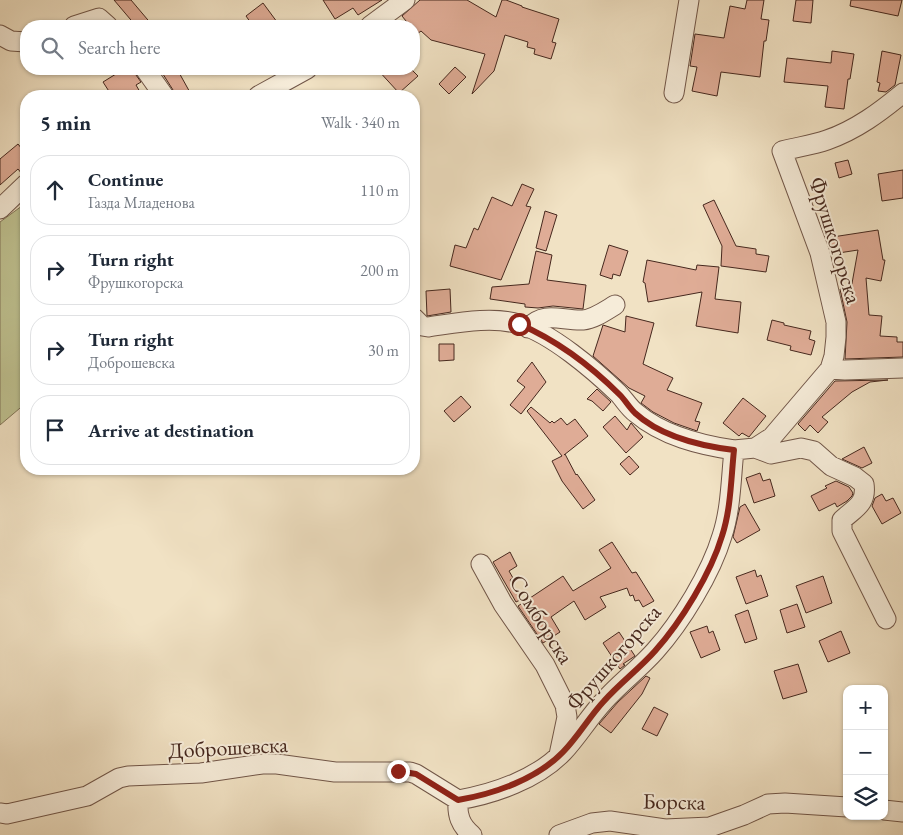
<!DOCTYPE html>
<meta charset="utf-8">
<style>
:root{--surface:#fff;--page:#f2f2f3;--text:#1f2937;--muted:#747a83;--line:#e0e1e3}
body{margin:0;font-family:"EB Garamond",serif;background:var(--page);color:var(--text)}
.controls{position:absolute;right:15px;bottom:15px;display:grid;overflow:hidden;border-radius:10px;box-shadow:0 1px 4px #0004}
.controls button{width:45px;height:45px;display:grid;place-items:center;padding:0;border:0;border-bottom:1px solid var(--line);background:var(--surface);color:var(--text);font:25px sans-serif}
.stop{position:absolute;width:15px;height:15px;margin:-11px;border:4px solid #8f2418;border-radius:50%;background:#fff}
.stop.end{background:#8f2418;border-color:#fff;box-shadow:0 1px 5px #0008}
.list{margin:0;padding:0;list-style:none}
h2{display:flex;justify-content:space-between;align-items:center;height:65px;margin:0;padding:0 20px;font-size:21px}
h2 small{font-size:16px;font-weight:400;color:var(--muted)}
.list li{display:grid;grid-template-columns:32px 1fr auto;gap:15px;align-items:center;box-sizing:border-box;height:70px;margin:0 10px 10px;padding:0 10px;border:1px solid var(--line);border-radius:20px}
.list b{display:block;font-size:19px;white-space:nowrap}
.list p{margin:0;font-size:16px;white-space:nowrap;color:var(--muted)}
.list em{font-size:16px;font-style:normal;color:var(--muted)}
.icon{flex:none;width:28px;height:28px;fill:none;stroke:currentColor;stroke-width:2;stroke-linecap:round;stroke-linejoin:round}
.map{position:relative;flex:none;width:903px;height:835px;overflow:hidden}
.search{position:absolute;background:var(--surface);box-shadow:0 1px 4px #0004;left:20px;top:20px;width:400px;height:55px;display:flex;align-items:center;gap:12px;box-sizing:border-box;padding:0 18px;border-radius:20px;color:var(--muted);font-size:19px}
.panel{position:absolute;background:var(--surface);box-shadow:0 1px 4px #0004;left:20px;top:90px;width:400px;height:385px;border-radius:20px}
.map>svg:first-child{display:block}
.green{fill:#bfc291;stroke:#827558}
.building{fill:#dfac96;stroke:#46281e}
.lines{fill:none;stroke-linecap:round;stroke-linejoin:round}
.minor-casing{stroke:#715648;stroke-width:21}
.minor{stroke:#f6ecd9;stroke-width:19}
.route{stroke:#8f2418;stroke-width:6}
.labels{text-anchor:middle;stroke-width:4;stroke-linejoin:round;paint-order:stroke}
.street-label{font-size:22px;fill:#46281e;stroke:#f6ecd9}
</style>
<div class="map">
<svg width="903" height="835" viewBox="0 0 903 835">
<rect width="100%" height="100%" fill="#f1e2c4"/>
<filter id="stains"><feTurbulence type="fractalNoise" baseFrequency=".004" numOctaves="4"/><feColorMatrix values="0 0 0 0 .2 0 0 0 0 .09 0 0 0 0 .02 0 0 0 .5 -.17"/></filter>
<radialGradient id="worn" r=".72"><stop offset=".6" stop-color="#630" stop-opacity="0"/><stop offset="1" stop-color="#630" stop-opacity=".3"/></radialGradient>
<!-- green -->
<path class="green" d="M26 203V403L0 425V222Z"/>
<!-- building -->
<path class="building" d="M114 0H131L153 26H136Z
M323 0H382L358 15 353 8 335 19Z
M420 0H467L496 17 502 0H506L522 6V7L559 19 552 42 556 43 551 59 534 54 535 49 527 47 528 42 505 35 494 71 472 94 485 54 431 40 421 31 417 34 414 30V26H410L402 16Z
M747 0H764L761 19 769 20 766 41H764L760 77 721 72 717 96 692 91 697 67 690 66 695 34 724 38 730 6 745 9Z
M796 0H813L811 23 793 21Z
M851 0H902L898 16 850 6Z
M263 3 280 26H253L246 16Z
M832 51 854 54 850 79H848L844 109 825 107 828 86 784 82 787 58 831 63Z
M882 51 901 55 895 85 886 92 878 91 880 83 877 82Z
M455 67 466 77 449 94 439 84Z
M124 69H134L136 75 141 82 136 85 140 92 133 96H112L103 82Z
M165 69H177L192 96H175L173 90 161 71Z
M377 69H411L418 76 399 93Z
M18 144 26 154V173L22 174 18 169 0 185V159Z
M848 160 852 174 839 178 835 163Z
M903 170V198L882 201 878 174Z
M522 184 534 189 526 206 531 207 501 280 450 266 455 245 466 248 474 228 478 230 492 197 512 206Z
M714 200 736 246 756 249V254L769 256 766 272 721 266 722 246 703 205Z
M545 211 557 215 546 251 536 248Z
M878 230 883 260H885L881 281 866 278 869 315 882 316 880 336 897 337V342H903V357L845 359 847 322 840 289H851L858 250 832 254 826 238Z
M609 245 628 251 620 276 613 274 612 279 600 275Z
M536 251 552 255 547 280 586 285 583 309 553 306 538 308 525 307V304L490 299 492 287 529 284Z
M647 260 696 270 697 265 719 267 715 299 741 302 738 333 696 326 702 292 648 302 645 283 643 282Z
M450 289 451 312 427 316 426 291Z
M626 316 654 323 643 364 673 378 667 390 702 403 695 421 700 422 697 431 674 423 653 412 641 403 645 396 629 388 593 356 603 325 625 332Z
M772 320 784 323V325L811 331 809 339 815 341 811 355 790 350 791 346 767 340Z
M439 344H454V360L439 361Z
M532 362 546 382 521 414 510 405 525 387 517 381Z
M888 380 870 382 852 392 822 417 828 422 818 433 810 425 805 431 798 424 835 381Z
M597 389 611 402 603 411 592 401 587 399Z
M461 396 471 407 454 422 444 411Z
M743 398 766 416 749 437 742 433 739 436 723 423Z
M531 407 550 423 552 421 554 423 561 418 567 425 575 419 588 436 564 455 565 454 576 475 577 474 595 500 583 509 562 481 552 461 562 456 527 411Z
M615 416 627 430 631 423 643 437 626 453 603 427Z
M864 447 872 463 862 468 842 459Z
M629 456 639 467 630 475 620 464Z
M760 473 763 481 770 479 775 496 754 503 746 478Z
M836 481 849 487 853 493 852 496 847 501 837 507 835 503 819 511 811 496 827 488 825 486Z
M882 494 886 501 893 498 901 513 882 524 872 506 875 498Z
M745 504 760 530 737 543 733 537 740 507Z
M612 542 632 573 636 572 654 601 643 607 639 600 635 601 633 595 630 596 627 588 600 597 606 607 585 620 574 601 551 617 560 632 543 643 518 606 563 576 573 591 611 568 599 550Z
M510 552 517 566 509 571 513 578 510 580 522 599 516 602 493 562Z
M755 570 757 577 761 575 768 596 746 604 736 577Z
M823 576 832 603 806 613 796 586Z
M797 604 805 627 787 633 780 610Z
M748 610 757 639 745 643 735 615Z
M707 626 709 633 713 631 720 650 701 658 690 632Z
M841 631 850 653 828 662 819 641Z
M619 632 635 656 623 664 625 665 620 669 603 643Z
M798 664 807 692 783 699 774 671Z
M646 676 650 678 642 694 611 733 599 724 618 702Z
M654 707 668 714 657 736 642 729Z"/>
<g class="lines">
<!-- minor casing -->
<g class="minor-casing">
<path id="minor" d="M74 26 99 18 108 26
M370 26 405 0
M0 35 11 41 26 42
M145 69 164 96
M674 93 689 0
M258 96 307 69
M0 209 26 184
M414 318 422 326 428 327C457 323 491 316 519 324 551 333 594 370 618 393 624 399 629 408 636 413 663 436 700 445 734 450
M528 328C545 310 561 321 583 320 594 319 605 311 615 305
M830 369 845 370 903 368
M755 448 771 454 801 448 814 451 831 466 855 477 864 484C867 504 855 508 842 520V531L886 619
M481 564 503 604 545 665 565 705 567 717 559 755
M458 800C494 794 537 779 563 752 578 736 589 717 604 701 620 683 639 669 655 651 681 622 711 573 722 536 731 509 731 478 734 450L755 448 772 437 830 369 834 356 836 337V322L830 296 820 253 782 151C797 147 813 145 827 140 856 130 880 112 903 93
M458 800C457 815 460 825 472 835
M884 810 903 812
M0 813 7 814 87 796 119 778 128 776 201 773 262 764H277L335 772H410L416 774 458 800
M559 835 592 823 610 821 665 829 710 827 744 815 768 804 785 803 847 807"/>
</g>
<!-- minor -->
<use href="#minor" class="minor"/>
</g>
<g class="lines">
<!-- route -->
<path class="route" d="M398 771 416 774 458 800C494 794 537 779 563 752 578 737 589 717 604 701 620 683 639 669 655 651 681 622 711 573 722 536 731 509 731 478 734 450 701 446 660 436 635 413 629 407 625 400 620 395 591 366 556 340 519 324"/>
</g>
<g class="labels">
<!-- street labels -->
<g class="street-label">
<text transform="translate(836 240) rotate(73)" y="8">Фрушкогорска</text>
<text transform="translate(542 619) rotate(58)" y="8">Сомборска</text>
<text transform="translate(613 657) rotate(-49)" y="8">Фрушкогорска</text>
<text transform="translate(228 747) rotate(-3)" y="8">Доброшевска</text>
<text transform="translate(674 801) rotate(1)" y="8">Борска</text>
</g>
</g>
<rect width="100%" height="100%" filter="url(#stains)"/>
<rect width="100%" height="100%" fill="url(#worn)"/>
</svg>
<div class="controls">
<button>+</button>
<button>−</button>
<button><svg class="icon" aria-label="layers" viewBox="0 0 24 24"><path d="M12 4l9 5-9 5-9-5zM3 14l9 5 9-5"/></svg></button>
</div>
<div class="stop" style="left:519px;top:324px"></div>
<div class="stop end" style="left:398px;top:771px"></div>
<div class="search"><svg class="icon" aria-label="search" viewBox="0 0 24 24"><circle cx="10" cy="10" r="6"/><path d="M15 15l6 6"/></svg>Search here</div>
<section class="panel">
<h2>5 min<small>Walk · 340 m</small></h2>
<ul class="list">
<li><svg class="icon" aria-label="ahead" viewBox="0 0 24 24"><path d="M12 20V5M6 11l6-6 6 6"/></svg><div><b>Continue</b><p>Газда Младенова</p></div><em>110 m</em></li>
<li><svg class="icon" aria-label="right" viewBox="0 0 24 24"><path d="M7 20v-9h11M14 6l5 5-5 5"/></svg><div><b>Turn right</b><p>Фрушкогорска</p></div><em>200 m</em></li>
<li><svg class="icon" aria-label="right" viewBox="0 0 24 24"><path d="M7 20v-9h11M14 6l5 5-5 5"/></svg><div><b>Turn right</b><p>Доброшевска</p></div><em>30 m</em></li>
<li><svg class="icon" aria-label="arrive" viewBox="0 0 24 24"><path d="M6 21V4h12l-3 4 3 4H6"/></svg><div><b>Arrive at destination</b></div></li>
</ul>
</section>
</div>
